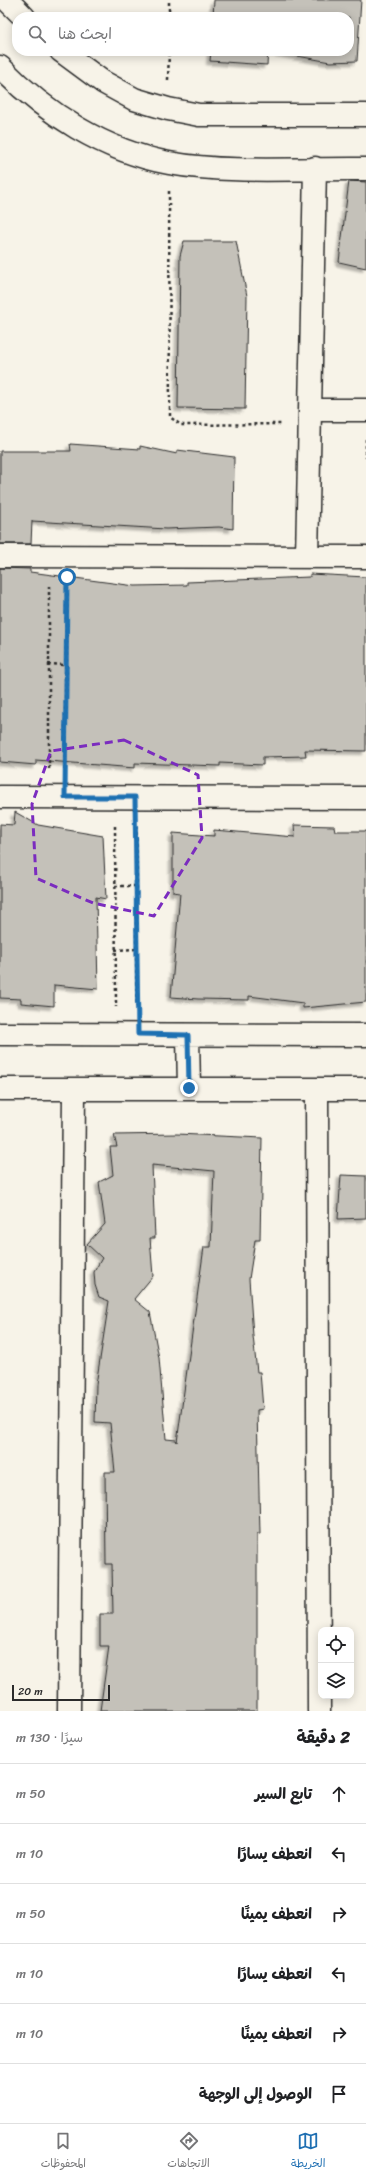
<!DOCTYPE html>
<html lang="ar">
<meta charset="utf-8">
<style>
:root{--surface:#fff;--page:#f2f2f2;--text:#202124;--muted:#757577;--line:#e0e0e0;--accent:#1f6fb2}
body{margin:0;font-family:Sriracha,"Playpen Sans Arabic",sans-serif;background:var(--page);color:var(--text);direction:rtl}
.controls{position:absolute;right:12px;bottom:12px;display:grid;overflow:hidden;border-radius:8px;box-shadow:0 2px 10px #0003}
.controls button{width:36px;height:36px;display:grid;place-items:center;padding:0;border:0;border-bottom:1px solid var(--line);background:var(--surface);color:var(--text);font:20px sans-serif}
.scale{position:absolute;left:12px;bottom:10px;width:98px;box-sizing:border-box;padding-left:4px;border:2px solid #2b2b2b;border-top:0;font-size:11px;line-height:14px;white-space:nowrap;color:#2b2b2b;-webkit-text-stroke:3px #f7f3e8;paint-order:stroke}
.stop{position:absolute;width:12px;height:12px;margin:-9px;border:3px solid #1f6fb2;border-radius:50%;background:#fff}
.stop.end{background:#1f6fb2;border-color:#fff;box-shadow:0 1px 4px #0008}
.list{margin:0;padding:0;list-style:none}
h2{display:flex;justify-content:space-between;align-items:center;height:52px;margin:0;padding:0 16px;font-size:17px}
h2 small{font-size:13px;font-weight:400;color:var(--muted)}
.list li{display:grid;grid-template-columns:26px 1fr auto;gap:12px;align-items:center;box-sizing:border-box;height:60px;padding:0 16px;border-top:1px solid var(--line)}
.list b{display:block;font-size:15px;white-space:nowrap}
.list em{font-size:13px;font-style:normal;color:var(--muted)}
.icon{flex:none;width:22px;height:22px;fill:none;stroke:currentColor;stroke-width:2;stroke-linecap:round;stroke-linejoin:round}
.map{position:relative;flex:none;width:366px;height:1711px;overflow:hidden;direction:ltr}
.search{position:absolute;background:var(--surface);box-shadow:0 2px 10px #0003;left:12px;right:12px;top:12px;height:44px;display:flex;align-items:center;gap:10px;box-sizing:border-box;padding:0 14px;border-radius:16px;color:var(--muted);font-size:15px}
.sheet{height:412px;background:var(--surface)}
nav{display:flex;justify-content:space-around;align-items:center;box-sizing:border-box;height:56px;border-top:1px solid var(--line);background:var(--surface);font-size:11px;color:var(--muted)}
nav a{display:grid;justify-items:center;gap:2px}
nav .on{color:var(--accent)}
.map>svg:first-child{display:block}
.building{fill:#c4c1b9;stroke:#2b2b2b;fill-rule:evenodd;filter:url(#shadow)}
.lines{fill:none;stroke-linecap:round;stroke-linejoin:round}
.street-casing{stroke:#2b2b2b;stroke-width:25}
.path{stroke:#2b2b2b;stroke-width:2.5;stroke-dasharray:3 3;stroke-linecap:butt}
.street{stroke:#f7f3e8;stroke-width:22}
.route{stroke:#1f6fb2;stroke-width:5}
.marked{fill:none;stroke:#7b2cbf;stroke-width:3;stroke-dasharray:8 5;stroke-linejoin:round}
</style>
<div class="map">
<svg width="366" height="1711" viewBox="0 0 366 1711">
<defs>
<filter id="shadow"><feDropShadow dx="-3.5" dy="3.5" stdDeviation="1" flood-color="#0004"/></filter>
</defs>
<rect width="100%" height="100%" fill="#f7f3e8"/>
<filter id="ink" filterUnits="userSpaceOnUse"><feTurbulence type="fractalNoise" baseFrequency=".025" numOctaves="2"/><feDisplacementMap in="SourceGraphic" scale="8" xChannelSelector="R" yChannelSelector="G"/><feConvolveMatrix kernelMatrix="1 2 1 2 8 2 1 2 1" color-interpolation-filters="sRGB"/></filter>
<g filter="url(#ink)">
<!-- building -->
<path class="building" d="M214 0H361L357 61 330 62 270 51H349V17H213Z
M211 51H268L267 65 210 61Z
M349 181 366 182V268L339 262Z
M184 241H236L247 296 245 409 178 408 180 256Z
M70 444 140 449V446L177 454V450L234 457 233 529 219 527 166 529 32 521 31 544H0V451H71Z
M0 568 30 569V572L135 586 187 585V582L310 577V574L366 577V751L305 750 306 756 263 757V765L220 763V766L135 763V768L36 760V765L0 762Z
M15 812 38 825 103 836 106 899 96 897 98 989 54 985V1006L21 1003V999L0 998V824L14 825Z
M294 825 334 826 335 831H366V1002L303 1008V1003L249 996V1000L198 999 171 997 180 893 173 892V833L214 836V830L295 837Z
M177 1134 262 1138 260 1240H255L249 1279 253 1336 257 1372H260L263 1409 257 1410 260 1534H257V1711H100L109 1646H100V1614H113L112 1564H106L105 1472H115L110 1423 95 1422 96 1385 109 1301 99 1297 95 1285 94 1272 102 1258 87 1244 105 1224 99 1182 113 1175 110 1147H117L114 1135ZM152 1165 214 1171 211 1247H204L177 1442 176 1440 166 1439 159 1358 150 1312 134 1299 153 1276 150 1238H155Z
M341 1175 366 1176V1218L338 1219Z"/>
<g class="lines">
<!-- street casing -->
<g class="street-casing">
<path id="street" d="M7 0 24 17
M61 51 103 82 134 99 168 109 199 115H366
M0 67C45 113 104 151 169 163 229 174 304 168 366 169
M311 410H366
M0 556 366 557
M307 557 315 168
M0 797 366 798
M0 1034 366 1035
M188 1035 189 1089
M0 1089H366
M317 1089 319 1711
M69 1711 74 1089"/>
</g>
<!-- path -->
<path class="path" d="M169 17V0
M168 80 169 51
M169 191 170 417 181 425 282 424
M366 439V458
M48 664 65 665
M49 769V584
M65 770 67 585
M115 826 116 1007
M136 826 137 1007
M115 886H136
M115 950 137 949"/>
<!-- street -->
<use href="#street" class="street"/>
</g>
</g>
<g class="lines" filter="url(#ink)">
<!-- route -->
<path class="route" d="M67 577 65 797H135L138 1034 188 1035 189 1088"/>
</g>
<!-- marked area -->
<path class="marked" d="M124 740 198 775 202 838 154 916 93 903 36 878 32 804 51 751Z"/>
</svg>
<div class="controls">
<button><svg class="icon" aria-label="locate" viewBox="0 0 24 24"><circle cx="12" cy="12" r="6"/><path d="M12 2v4M12 18v4M2 12h4M18 12h4"/></svg></button>
<button><svg class="icon" aria-label="layers" viewBox="0 0 24 24"><path d="M12 4l9 5-9 5-9-5zM3 14l9 5 9-5"/></svg></button>
</div>
<div class="scale">20 m</div>
<div class="stop" style="left:67px;top:577px"></div>
<div class="stop end" style="left:189px;top:1088px"></div>
<div class="search"><svg class="icon" aria-label="search" viewBox="0 0 24 24"><circle cx="10" cy="10" r="6"/><path d="M15 15l6 6"/></svg>ابحث هنا</div>
</div>
<section class="sheet">
<h2>2 دقيقة<small>سيرًا · 130 m</small></h2>
<ul class="list">
<li><svg class="icon" aria-label="ahead" viewBox="0 0 24 24"><path d="M12 20V5M6 11l6-6 6 6"/></svg><div><b>تابع السير</b></div><em>50 m</em></li>
<li><svg class="icon" aria-label="left" viewBox="0 0 24 24"><path d="M17 20v-9H6M10 6l-5 5 5 5"/></svg><div><b>انعطف يسارًا</b></div><em>10 m</em></li>
<li><svg class="icon" aria-label="right" viewBox="0 0 24 24"><path d="M7 20v-9h11M14 6l5 5-5 5"/></svg><div><b>انعطف يمينًا</b></div><em>50 m</em></li>
<li><svg class="icon" aria-label="left" viewBox="0 0 24 24"><path d="M17 20v-9H6M10 6l-5 5 5 5"/></svg><div><b>انعطف يسارًا</b></div><em>10 m</em></li>
<li><svg class="icon" aria-label="right" viewBox="0 0 24 24"><path d="M7 20v-9h11M14 6l5 5-5 5"/></svg><div><b>انعطف يمينًا</b></div><em>10 m</em></li>
<li><svg class="icon" aria-label="arrive" viewBox="0 0 24 24"><path d="M6 21V4h12l-3 4 3 4H6"/></svg><div><b>الوصول إلى الوجهة</b></div></li>
</ul>
</section>
<nav>
<a class="on"><svg class="icon" aria-label="map" viewBox="0 0 24 24"><path d="M3 6l6-2 6 2 6-2v14l-6 2-6-2-6 2zM9 4v14M15 6v14"/></svg>الخريطة</a>
<a><svg class="icon" aria-label="directions" viewBox="0 0 24 24"><path d="M12 3l9 9-9 9-9-9zM9 14v-3h6M13 9l2 2-2 2"/></svg>الاتجاهات</a>
<a><svg class="icon" aria-label="saved" viewBox="0 0 24 24"><path d="M7 4h10v16l-5-4-5 4z"/></svg>المحفوظات</a>
</nav>
